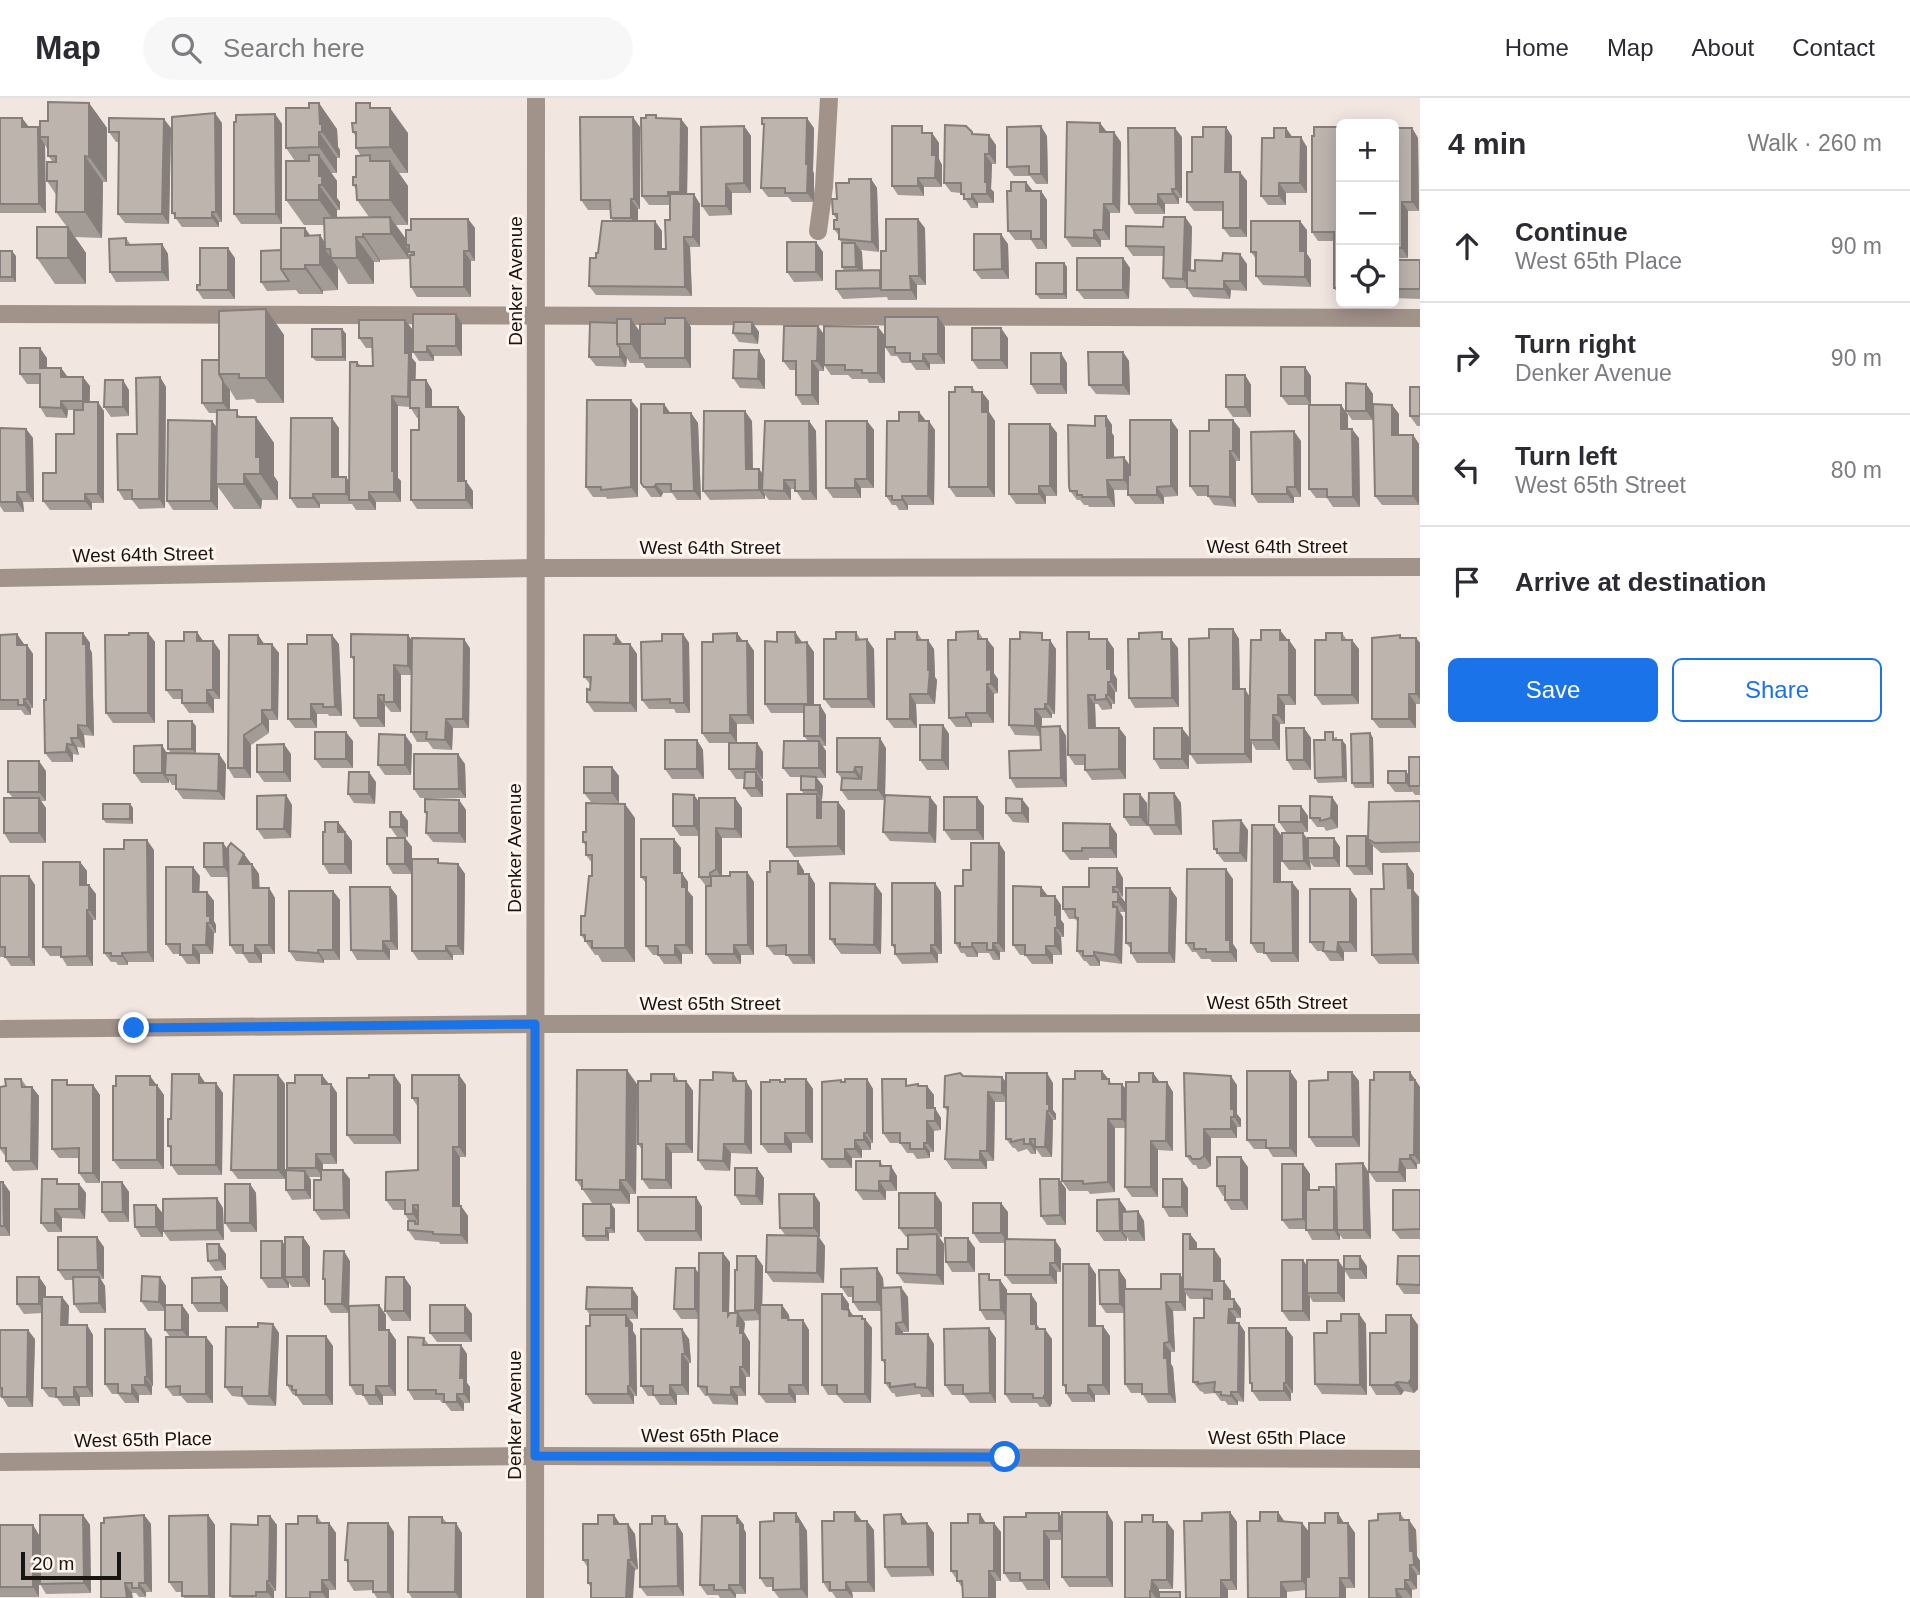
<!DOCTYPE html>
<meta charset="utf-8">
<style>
:root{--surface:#fff;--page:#f7f7f7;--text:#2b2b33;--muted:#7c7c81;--line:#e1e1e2;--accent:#1a73e8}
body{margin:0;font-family:Helvetica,sans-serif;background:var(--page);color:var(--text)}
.controls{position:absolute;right:21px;top:21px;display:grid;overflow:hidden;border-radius:10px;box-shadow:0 4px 18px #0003}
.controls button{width:63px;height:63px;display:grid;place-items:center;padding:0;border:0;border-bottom:2px solid var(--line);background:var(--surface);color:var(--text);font:35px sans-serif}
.scale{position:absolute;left:21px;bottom:18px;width:100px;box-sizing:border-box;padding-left:7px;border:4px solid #191513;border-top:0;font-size:19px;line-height:24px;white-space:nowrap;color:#191513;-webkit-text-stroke:5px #fff4ee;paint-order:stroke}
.stop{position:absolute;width:21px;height:21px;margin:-16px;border:5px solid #1a73e8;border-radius:50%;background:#fff}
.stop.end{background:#1a73e8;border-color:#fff;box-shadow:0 2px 7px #0008}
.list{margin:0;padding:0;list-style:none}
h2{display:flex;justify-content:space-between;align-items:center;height:91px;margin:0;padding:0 28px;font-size:30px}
h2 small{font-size:23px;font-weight:400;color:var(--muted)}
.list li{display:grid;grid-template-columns:46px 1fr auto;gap:21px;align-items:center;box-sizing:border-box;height:112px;padding:0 28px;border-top:2px solid var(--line)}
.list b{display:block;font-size:26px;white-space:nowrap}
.list p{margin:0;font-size:23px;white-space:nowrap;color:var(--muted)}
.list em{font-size:23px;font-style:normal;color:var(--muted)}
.actions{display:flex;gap:14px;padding:21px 28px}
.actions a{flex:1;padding:16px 0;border:2px solid var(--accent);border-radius:10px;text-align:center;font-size:24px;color:var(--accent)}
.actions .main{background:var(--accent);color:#fff}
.icon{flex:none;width:38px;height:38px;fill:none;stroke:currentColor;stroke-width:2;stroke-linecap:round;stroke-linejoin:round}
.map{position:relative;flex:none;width:1420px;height:1500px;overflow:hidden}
header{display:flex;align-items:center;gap:42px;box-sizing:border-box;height:98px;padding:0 35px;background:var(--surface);border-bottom:2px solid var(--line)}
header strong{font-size:33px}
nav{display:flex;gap:38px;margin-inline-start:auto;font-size:24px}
.search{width:490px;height:63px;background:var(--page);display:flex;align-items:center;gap:18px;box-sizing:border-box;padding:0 24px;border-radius:38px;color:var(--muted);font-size:26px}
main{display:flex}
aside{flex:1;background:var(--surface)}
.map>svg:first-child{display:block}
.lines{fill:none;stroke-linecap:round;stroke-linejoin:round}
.service{stroke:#a1928a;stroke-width:18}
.minor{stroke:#a1928a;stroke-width:18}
.tertiary{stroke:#a1928a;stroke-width:18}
.wall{fill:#a39b96}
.shaded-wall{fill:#857e7a}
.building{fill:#beb4ae;stroke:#857e7a;stroke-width:2}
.route{stroke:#1a73e8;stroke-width:9}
.labels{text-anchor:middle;stroke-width:6;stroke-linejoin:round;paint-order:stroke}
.street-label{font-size:19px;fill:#191513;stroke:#fff4ee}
</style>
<header>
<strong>Map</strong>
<div class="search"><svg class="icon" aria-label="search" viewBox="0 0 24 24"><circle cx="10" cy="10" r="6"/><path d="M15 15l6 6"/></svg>Search here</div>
<nav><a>Home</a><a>Map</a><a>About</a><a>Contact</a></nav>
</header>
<main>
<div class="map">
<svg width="1420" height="1500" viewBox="0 0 1420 1500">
<rect width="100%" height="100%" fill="#f2e6e1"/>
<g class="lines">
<!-- service -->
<path class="service" d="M818 133 824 89 829 0
M0 216 1420 220"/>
<!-- minor -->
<path class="minor" d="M0 480 536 470 1420 469
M0 931 535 926 1420 925
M0 1364 535 1358 1420 1361"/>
<!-- tertiary -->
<path class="tertiary" d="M535 1500 536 0"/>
</g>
<!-- wall -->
<path class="wall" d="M89 5 107 30V84H103L102 140 75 139 86 155V186H55L37 160 67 129 56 114 57 98 47 83 53 64 48 58V52L45 47 46 115H0V20H22L28 29 40 31 48 23Z
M286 10 337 31 338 49 340 52V60H337V75H331L337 83V100L340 104V112H337V120L369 119 357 102 356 91 353 87 361 58 356 50V39L353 34 356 25 373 10 408 35V75H399L408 88V127H396L406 141 411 132 468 121 475 130V163H471V199H417L411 189V157L408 151 409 161 380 162V164H374V186H348L338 170V192L323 193V196H299L296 192 267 193 261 184 281 152 305 130 310 138 320 137 324 144V127H304L286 102 295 63 286 50Z
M275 16 282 26V126H241L234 116 236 24Z
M656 17 658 20 681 21 688 30 687 96 700 106V149H690L692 198 596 197 589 188 596 160 613 123 611 120V112H588L581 102 640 29V111H638V123L662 133V151H666L670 122V107H649L642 98 646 20Z
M222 25V124H219V129H182L172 115Z
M762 26 814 30 813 73 814 76V104H792L788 99H768L761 90 764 29Z
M744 28 751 38V95H732V117L709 118 702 108Z
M1341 29V199L1334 190V143H1318L1312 134 1314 38Z
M171 30 169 126 125 125 118 116 119 44H116L109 34Z
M1286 30 1292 39 1307 49V95H1286V107H1268L1261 98 1274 40Z
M1394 30H1412L1418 40 1419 113H1408V160H1394Z
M1107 34 1121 44 1120 115H1110V142H1101V149H1072L1065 139Z
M927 35H932L939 45V61L942 67V89H924V98L898 97 892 88Z
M974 36 996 47V66H992L991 91 994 94V105H978V110H971L961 95 951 94 944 85Z
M1047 38 1048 86H1036L1030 78H1014L1007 69Z
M1232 38V74L1247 83V139H1230L1223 130V113H1194L1187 104 1192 74Z
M1182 39V100H1179V106H1165V116H1135L1129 106Z
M871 81 877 90 879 154 861 152 862 154 863 172H880L881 175 886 153 925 130 926 187H917V202H888L887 199 843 201 836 191 844 173 842 169V145L839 141V138L834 131 837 122 833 116 837 101 849 85Z
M1033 93H1041L1047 102V151H1037L1031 142H1015L1008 133Z
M1185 119 1192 129 1191 172 1247 166V193L1231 192 1230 201 1193 199 1187 190H1170L1163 180V158H1133L1126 148 1163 129Z
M1307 132V156L1311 162V189L1263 187 1256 178V161L1251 154Z
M126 140 131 147 162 146 168 156 169 183 116 184 110 174Z
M1008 146 1009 181H981L974 172Z
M0 153 16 158V184H0Z
M823 154V183L794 184 787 174Z
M235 160V201H203L197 192 200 187Z
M1123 160 1130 170 1129 201H1084L1077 192Z
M1394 162H1420V201L1394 200Z
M1064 165 1067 169V201H1040L1036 196Z
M266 211 284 237V305H257L254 301 236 302 230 292V312L242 319H256L274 345V378L278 384V402H262L261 411H234L218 389V412H173L167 403 217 330V315H209L202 305 219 262Z
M405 222 412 231V260L416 265 415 282H426L432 292V309H458L465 319V383L473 393V411H417L411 402 419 332V320H417L410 309 398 308V380L401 383V404H376V412H356L352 406H320V410H297L290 400 339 330V379L349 383 357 264 361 268H373L372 250H366L359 240Z
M752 224 759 234 758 246 739 244 733 235Z
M462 226V258H434V263H419L413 254Z
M818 228 824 237 878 229 885 238 945 229V266H930V272H916L911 265H902L897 258H891L885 249V285H869L867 281H852L848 277H831L824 267V256V273H819V307H802L796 297V272H790L783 263Z
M691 229V270H646L643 265H630L627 260 626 269 596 268 589 259 640 234Z
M342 231 346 236V263H316L312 259Z
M1008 240V271H978L972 262Z
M1123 254 1129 263 1130 297 1096 296 1089 287Z
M47 260V270H61L68 279 90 288V304L104 313V405H92V412H50L43 403 74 336V312H68L67 320 46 319 40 309V286H27L20 276Z
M765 262V291L740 290 733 280Z
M1067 265V296H1037L1031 286Z
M1245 277 1251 287V319H1233L1226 309Z
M1311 278V307H1341L1348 317V331L1359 340 1360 409H1333L1327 400H1316L1309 391V307H1288L1281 298Z
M160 279 166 289 165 410 139 411 132 402H124L118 392 137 336Z
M1366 286 1373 296V322H1352L1346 313Z
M972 289 976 294 989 303V314L995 323V399H956L949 389 955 294Z
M1420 289V328H1417L1410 318Z
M129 292V318L111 319 104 309Z
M664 306 670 315H691L698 325 701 402H677L672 395H663L661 399H651L641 385Z
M1392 307 1399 316V337H1413L1419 346V407H1382L1375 398Z
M638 311V399L607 401 606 399H593L586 389Z
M919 314 926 323 935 332 934 407H908V412H899L896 407H892L886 398 899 323Z
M1106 318 1112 327V335L1114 338V360L1130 368 1171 322 1178 332V398L1164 399V406H1135L1128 397V392H1114L1115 409H1089L1088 407H1084L1080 402H1077L1070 393 1095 328Z
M1233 322 1240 331V363H1236V409L1214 407 1208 398H1197L1190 388 1209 333Z
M752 323 753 371H759L763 376 809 323 816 333 817 402H802L795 391H791V402H769L765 397V401L710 402 703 393Z
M867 323 874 332V390H861V400H833L826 390Z
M1050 326 1057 335V398H1046V406H1016L1009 396Z
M0 330 26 331 33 340 34 404H23L24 414H4L0 408Z
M1301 343V399H1294V405H1258L1252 396Z
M1233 531 1239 541 1240 591 1250 599 1287 541 1296 552V607H1285V626H1280V652H1256L1252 645V665L1197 666 1190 656 1209 540Z
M978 533 983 541 994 550V575L998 581V595L994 596V625H972V629H956L949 620 956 542Z
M856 534 861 542 874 551 875 610H831L824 601 836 541Z
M917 534 922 542 934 551 935 579 937 582 935 606H916L917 630H894L887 621 895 541Z
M83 535 90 545V551L92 555 94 638 84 637 85 650 77 649 79 657 73 656V664H52L45 655 46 602Z
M148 535 155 544V625H113L106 615 129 537Z
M737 535 743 543H747L754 553V626H737V645H757L763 654V681H761L763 684V699H751L744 690 745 681H736L729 671V645H709L702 635 713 544Z
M1342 535 1347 542 1359 551V606L1322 607 1315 597 1326 542Z
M17 536 24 547H27L33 556V610H31V617H25L21 612H0V537Z
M683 536 689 545 690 615H676L674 611H649L642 602 662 543Z
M258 537 264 546 279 555 278 622H269V635L251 647V680H234L228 670Z
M408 537 412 543 470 550 469 630H453L452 652 433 651 428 644H417L411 634V577H401V614H391L385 607V629H360L354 620V563L351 559Z
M616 537 623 546H630L637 556V614H594L587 604 591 587 584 579Z
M1402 540H1416L1420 545V606H1416V630H1379L1372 621Z
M1094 541H1107L1114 551V576L1117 581V594H1115V606H1112V611L1102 612 1098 606H1095L1096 630H1119L1126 639V681L1092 682 1085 672V667H1075L1068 657Z
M1047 542 1056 551 1055 616H1052V620H1042V629L1060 628 1066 638 1067 689 1016 690 1010 680 1041 652 1040 638 1015 637 1009 627Z
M184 543H213L220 553V601H214V615H189L182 605V601H173L166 592Z
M802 544 814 554V607H820L826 617V648H823L826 653V680H817L823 688 822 702H821L823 704H838L845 713V757L794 759 787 749 804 696 801 692V679H790L783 670 808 643 804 638V615H771L765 606Z
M339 546 342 618H329L328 616H317V630H295L288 621Z
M1178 550 1179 609 1135 610 1129 600Z
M943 627 949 636V672H927L920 662Z
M196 628V655L226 666 225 702 183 701 176 691V687H172L169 682V685H141L134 675 171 655 168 651Z
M1304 630 1311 640V672H1293L1287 662Z
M1370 635 1373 640 1374 690H1355L1352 685Z
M405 637 412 647 411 677H385L378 667Z
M1189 639V671H1160L1154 661Z
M1337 639V642H1342L1346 647 1347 684 1318 685 1315 680 1325 642Z
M697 642 703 652 704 681H672L665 671Z
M353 643V670H322L315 661Z
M886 650 885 697 930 699 937 708 936 745 890 743 883 734 884 702H848L841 692 842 681 837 674Z
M291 656V684H264L257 674Z
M1420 659V697H1415L1412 693V694H1395L1388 685 1409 676Z
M465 666 466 700H420L414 691Z
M612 669 619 678V705L591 704 584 695Z
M46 673V703H41L46 710V745H10L4 735 13 700 8 694Z
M376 684 375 706 354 705 348 696Z
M1174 695 1181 705 1182 737H1154L1148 727Z
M286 697 292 707 291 740 264 741 257 731Z
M694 697 699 704 735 700 742 710V740H722V778H730L747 774 754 784V857H741V866H713L706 856V788L699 779V738H680L673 728Z
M1332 699 1338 708V730L1326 733 1324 729H1317L1310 720Z
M459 702 466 712V745L433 744 426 735V717L425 714Z
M1420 703V754L1381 755 1373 748V777H1354L1347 768 1368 740Z
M1147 705V728H1130L1124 719Z
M130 706 133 710V726L106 725 103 721Z
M984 708V742H951L944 732Z
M1301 708 1308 718V734H1286L1279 724Z
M1029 710V725L1013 724 1006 715Z
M401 714 408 723V739H397L390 729Z
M635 720V864H602L598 857H595L581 837 585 818 592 778V765L586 757V748L583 744 586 734Z
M338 724 352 743V776H329L323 766 325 734Z
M1248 732 1247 764H1224L1214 751Z
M1117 736V760H1089V762H1070L1063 753Z
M1281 737V784L1299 793V864H1271L1265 855H1257L1251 845Z
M405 740 412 749V776H393L387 766Z
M674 741 681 750V775L688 784V793L693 799V856H682V866H664L658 857H653L646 848V785L641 779Z
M1308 741 1340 749V769H1314L1310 764 1311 772H1289L1282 763Z
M154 752V864H128V867H118L116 864H111L104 855Z
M228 752 244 756 259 776V790H269L275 800V856H262V865H249L243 856H236L230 847 229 779H211L204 769Z
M1005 754V854H1000V862H993L989 855H978V859H967L964 855H961L955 845 963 788 971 772Z
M798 763 804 773V776H809L815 786V866H793L787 857H774L767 848 770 774Z
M80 764 87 773V787H89L96 796V822H93V868H67L61 858H50L43 849Z
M458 766 465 776 464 857H453V862H418L412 853Z
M1407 766 1414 776V793L1419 799V866H1379L1372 857 1384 791Z
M0 778H29L35 787V868H11L5 859H0Z
M200 778 199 794H207L214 803V823L216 827V835H214L213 856H200V866H187L180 856H173L166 846Z
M1123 780V799L1121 798 1125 804V814H1120L1123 819 1122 866 1100 863V868H1090L1086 863H1084L1077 853 1078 824 1075 821H1069L1063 811 1089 789Z
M1233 781V846L1237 852V864H1212L1210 861H1201L1196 854H1192L1186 845Z
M875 786 882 796 881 856H841L830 841Z
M390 789 397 798 398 852H390V862H357L351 852Z
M1041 789 1047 798 1061 807V822L1064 826V839H1061L1062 857H1053V866H1032L1025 857H1020L1013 847Z
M333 793 340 802V862H324V865L296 863 289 853Z
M941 794 942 856H938V865L902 866 895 856V852L892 847Z
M1177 800 1175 865H1137L1131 855V851L1126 845Z
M1357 801V854H1344V863H1330L1323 853H1317L1310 844Z
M1102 973 1112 986 1126 992 1153 975 1160 984 1173 994V1053L1158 1052V1099H1132L1125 1089 1126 1030H1115V1094L1090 1096 1088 1093H1069L1062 1083 1075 981Z
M1352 974 1359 983 1360 1049H1316L1309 1039 1328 982Z
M1410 974 1420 989V1066H1417V1071H1406V1084H1376L1369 1074 1374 982Z
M733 975 738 983H746L752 993V1056L731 1055 730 1073 705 1072 698 1062 713 982Z
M1184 975 1237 987V1016L1241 1021V1029H1237V1040H1211V1068L1206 1071H1198L1196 1067H1193L1186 1058Z
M199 976 205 985 223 995 222 1077H178L171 1067V1052L168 1048 171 1021Z
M674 976 679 983H686L693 993V1055H672V1091H649L642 1081V1052L638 1046 651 983Z
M278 977 285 986V1081H238L231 1072Z
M322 977 328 986H331L337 995V1066H323V1072L350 1081V1121L321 1122 314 1112 321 1079H309L311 1082V1101L292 1102 286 1092 289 1072 287 1070 295 985Z
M394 977 401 987V1046H354L347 1037 369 980Z
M459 977 466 987V1059H460V1108H461L468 1118V1146H440L439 1144 415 1142 408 1132 409 1123 405 1116V1112H393L386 1102 418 1072V1009L412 1000Z
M150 978 164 997V1071H120L113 1062 116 988Z
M963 978 1002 979 1006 985H1053V1012L1056 1016V1022H1053L1052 1059H1042L1036 1051V1056H1031L1027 1051 1018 1054 1015 1050H1013L1006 1041V1004H995L994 1063H987V1071H952L945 1061 947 1013 944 1009Z
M21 981 27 989H32L39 998 38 1072 13 1073 6 1063V1059L0 1051V989L6 988Z
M806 981 813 991V1045H792V1055H768L761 1046 782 984Z
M867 981 873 991V1045H871V1052H862V1060H852V1070H829L822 1061 843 984Z
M1297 983V1059H1273L1268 1051H1254L1247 1042Z
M637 986 636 1096H630V1106L592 1105 576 1082Z
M918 986 920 988H927L934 997V1010L941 1020V1032L934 1033V1054H930V1060L917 1061 913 1055H907L900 1045H890L883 1035 911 987Z
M70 987H93L100 997V1085H86L79 1075V1060H59L52 1051Z
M880 1063 883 1068 897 1078V1093H886V1102H863L856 1092Z
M1363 1065 1369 1075 1371 1141H1343L1340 1137V1142H1312L1306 1131H1289L1282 1122 1303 1066 1310 1076V1092L1336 1093Z
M1248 1069V1112H1231L1225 1102V1098H1223L1217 1088Z
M757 1070 764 1080 763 1107H741L735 1097Z
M1059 1081 1066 1091V1127H1047L1041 1118Z
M0 1084H3L10 1094V1138H0Z
M122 1084 129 1094V1124H109L102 1114Z
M61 1086H79L86 1095 85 1121 62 1120V1134H48L41 1125Z
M250 1086 256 1095 257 1134H231L225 1125Z
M1188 1090V1119H1169L1163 1109Z
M1420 1092V1141H1400L1393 1132Z
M814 1096 820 1105V1139H819L825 1148 824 1185 773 1184 766 1174 786 1138 780 1130Z
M696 1099 702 1109V1143H645L638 1133Z
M942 1105V1139H939L944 1146V1187L904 1185 897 1175 908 1151V1139H906L899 1130Z
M611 1106 615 1111V1135H609V1143H586L583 1138Z
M156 1107 163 1116V1139H141L135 1129Z
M223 1110 224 1142 170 1143 163 1133Z
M1126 1111V1114L1138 1113 1144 1123 1145 1143H1129L1127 1139V1143H1104L1097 1133Z
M1008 1114V1141L1061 1151V1174H1057V1186H1012L1005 1177V1145H980L973 1135Z
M1190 1136 1197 1145V1151L1221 1161V1183L1231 1193V1201H1234L1241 1211V1220H1236L1235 1225H1239L1245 1234 1244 1304 1238 1303V1307H1228L1225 1303H1221L1215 1295 1204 1296 1203 1294 1200 1293 1193 1284 1204 1220V1201H1190L1186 1196V1213H1173L1175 1254H1171V1266L1173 1269 1176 1305H1148L1142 1295H1131L1125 1286 1124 1215H1106L1100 1206 1119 1172 1126 1182V1191H1161L1180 1176 1183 1181Z
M303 1139 310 1149V1189H292L289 1185V1190H268L261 1180 285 1147Z
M104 1149V1181H101L105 1188 106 1215H80L74 1206 73 1182H65L58 1172Z
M975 1150V1174H952L946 1164Z
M226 1156V1172L215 1173 208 1163Z
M756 1158 763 1168 762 1207H782L789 1217 790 1222H803L809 1232V1297H796V1305H766L759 1296 760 1222 743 1223 745 1225 744 1234 750 1244V1279H746V1298H738V1307L713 1306 708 1298H705L698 1288 699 1221H681L674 1211 699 1176 730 1164 729 1215H737L735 1213 737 1172Z
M1420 1158V1196H1404L1397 1186Z
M350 1163 349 1215H331L325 1206V1183L323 1181Z
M1307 1168 1344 1170 1367 1168V1181H1350L1345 1173V1204H1313L1310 1199V1223H1289L1282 1213Z
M1096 1176V1228L1110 1238V1297H1095V1304H1072L1066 1295V1291L1063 1287Z
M39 1179 46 1189V1199H62L69 1208 68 1227H87L93 1237V1299H80V1308H63L57 1300 49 1299 42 1290V1215L24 1216 17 1206Z
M160 1179 166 1188V1207H182L189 1217V1239H206L213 1248V1305H187L181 1298H173L166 1289 170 1239 165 1232V1213H148L141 1203Z
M221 1179 228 1189V1214H198L192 1205Z
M404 1179 411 1189V1223H392L385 1213Z
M883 1180 884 1190 908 1199 909 1234H903V1236L934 1246V1299H921L920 1296 896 1299 894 1295H892L885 1285V1267L882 1262V1213H859L853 1204V1199H848L841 1189Z
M994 1182H1000L1007 1192V1196L1037 1205V1227L1040 1231 1052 1241V1305L1050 1309H1040L1037 1305H1011L1005 1296 1006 1222H986L980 1212Z
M632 1190 638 1199V1221H629L633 1226V1233L636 1238 637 1298H634V1306H593L586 1296 590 1217 586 1211Z
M842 1196 849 1206V1212L853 1218 865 1221 872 1230 871 1305H844L837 1297H828L822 1287Z
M379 1207 386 1217V1232H389L396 1242V1298H383V1307H369L363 1297H356L350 1287Z
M465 1207 472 1216V1244H437L430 1235Z
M1359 1216 1366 1226 1367 1297 1322 1296 1315 1286 1327 1235 1341 1223Z
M273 1226 279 1235 276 1308 248 1307 242 1299 232 1298 225 1289 258 1229Z
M1418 1227V1291L1414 1295 1404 1293 1401 1297H1376L1370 1287 1386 1235Z
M0 1232 35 1241 33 1309H8L2 1299H0Z
M1293 1239V1295H1291V1303H1259L1252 1293V1289L1250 1285Z
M424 1240 429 1247H461L467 1256V1285L470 1289V1305H464V1313H451L445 1305H442L440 1302H414L408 1292Z
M996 1240V1305H970L964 1297H952L945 1287Z
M152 1241 153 1288H152V1297H139V1305H125L118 1296H112L105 1286Z
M689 1241 691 1265H689V1297H677V1307H660L654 1298H648L641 1288Z
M333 1248V1307H303L296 1297H293L287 1287Z
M855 1414 862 1423 874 1432 875 1494H852L853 1500H836L832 1494H829L823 1484 834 1423Z
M1230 1414 1237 1424V1492H1228V1500H1186L1202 1423Z
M1278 1414 1284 1423 1302 1425 1309 1434 1348 1425 1355 1435V1490H1346V1500L1306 1492 1287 1494V1500H1248L1260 1423Z
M796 1415 807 1433 808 1500H779L773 1492V1489H766L760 1480 774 1423Z
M1059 1415 1062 1420 1113 1424V1489H1069L1062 1479V1442H1050V1492H1027L1022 1484H1010L1004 1475 1026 1419Z
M1400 1415 1405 1422 1416 1432 1417 1458 1420 1463V1477H1417V1491L1412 1492V1500H1369L1378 1422Z
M901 1416 908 1426 927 1425 934 1435V1478L891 1479 885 1469Z
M980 1416 986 1425 1001 1434V1483H996V1500L963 1491 951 1473 968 1425Z
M83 1417 90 1427 91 1495 46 1496 40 1486Z
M144 1417 151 1426 152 1494H146V1499H139L136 1495H132L101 1500 104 1425Z
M208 1417 215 1427V1500H184L182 1494H176L169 1484Z
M270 1418 277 1427 276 1493H274V1500H232L230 1498 258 1427Z
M317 1418 322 1425H329L336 1435V1492H329V1500H286L298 1426Z
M665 1418 670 1426H677L683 1436 684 1498H647L640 1489 652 1426Z
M737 1418 744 1427V1431L746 1435V1496H736V1500H720L718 1497H707L700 1487Z
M442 1419 447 1425 462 1435V1500H412L408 1494Z
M1158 1424H1167L1174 1433 1173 1491H1159L1158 1500H1125Z
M388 1425 394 1434V1500H377L373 1494V1492L354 1493 348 1483V1466L345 1462Z
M620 1426 635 1436 638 1471 591 1490 588 1485V1470L583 1462Z
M0 1427H33L39 1437V1499H0Z"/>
<!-- shaded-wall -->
<path class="shaded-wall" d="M89 5 107 30V84L89 59Z
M319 5 337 31 338 49 340 52V60L322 34 320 26Z
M390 10 408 35V75L390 49Z
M215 15 222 25V124L216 114Z
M275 16 282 26V126L276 116Z
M633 19 640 29V111L634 101Z
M22 20 29 29H22Z
M807 20 814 30 813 73 814 76V104L807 95 806 66Z
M164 21 171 30 169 126 162 116Z
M681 21 688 30 687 104 680 94Z
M1100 25 1107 34H1100Z
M744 28 751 38V95L744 85Z
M1041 28 1047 38 1048 86 1041 76Z
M38 29 45 38 40 39 45 47 46 115 39 106Z
M1226 29 1232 38V83L1225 74Z
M1175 30 1182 39V100L1176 91Z
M1286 30 1293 40 1286 39Z
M1412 30 1418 40 1419 113 1412 104Z
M319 34 337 60V75L319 49Z
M1114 34 1121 44 1120 115 1113 106Z
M932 35 939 45V61L942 67V89L935 80 932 57Z
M989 37 996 47V66L989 56Z
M1301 39 1307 49V95L1300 85Z
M985 56 992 66 991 91 994 94V105L987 96 985 84Z
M319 57 337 83V100L340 104V112L322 87 319 78Z
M85 58 103 84 102 140 85 114Z
M390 63 408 88V127L390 102Z
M1240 74 1247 83V139L1240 130Z
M918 80 924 89V98L918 88Z
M871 81 877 90 879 154 872 144Z
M1026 84 1033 93H1026Z
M1279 85 1286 95V107L1279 98Z
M726 86 732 95V117L726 108Z
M319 87 337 112V127L319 102Z
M1172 91 1179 100V106L1173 96Z
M1041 93 1047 102V151L1041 141Z
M694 96 700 106V149L693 139Z
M972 96 978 105V110L972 101Z
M1158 96 1165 106V116L1158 106Z
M631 101 638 111V130L631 120Z
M1402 104 1408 113V160L1402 150Z
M1104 106 1110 115V142L1103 132Z
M212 114 219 124V129L212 120Z
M390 119 408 144 406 147 408 151 409 161 391 136Z
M1185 119 1192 129 1190 191 1183 181Z
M468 121 475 130V163L469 153Z
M918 121 925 130 926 187 919 178Z
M655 123 662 133V161L655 151Z
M1300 123 1307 132V156L1311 162V189L1305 179 1300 153Z
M68 129 86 155V186L68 160Z
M305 130 320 152V137L329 151H325L338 170V192L320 167 305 138Z
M1094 132 1101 142V149L1094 140Z
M363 136 380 162V164L363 139Z
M1001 136 1008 146 1009 181 1002 171Z
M356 139 374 164V186L357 160Z
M684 139 690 149 692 198 685 189Z
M816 144 823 154V183L816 174Z
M855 145 862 154 863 178 856 169Z
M162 146 168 156 169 183 162 174Z
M228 150 235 160V201L228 192Z
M12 153 16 158V184L12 179Z
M464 153 471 163V199L464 189Z
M1240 156 1247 166V193L1240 183Z
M1123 160 1130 170 1129 201 1123 192Z
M1064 165 1067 169V201L1064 196Z
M305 167 323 193V196L305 171Z
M910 178 917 187V202L911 192Z
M1224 183 1231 192 1230 201 1224 191Z
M266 211 284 237V305L266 280Z
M456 216 462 226V258L456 248Z
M938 219 945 229V266L938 256Z
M685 220 691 229V270L685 260Z
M631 221 644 239 640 260 631 246Z
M405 222 412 231V260L416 265 415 309 408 299 405 255Z
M752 224 759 234 758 246 752 236Z
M818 228 825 238 824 273 817 263Z
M878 229 885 238V285L878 275Z
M1001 230 1008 240V271L1001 262Z
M342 231 346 236V263L343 259Z
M427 248 434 258V263L427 254Z
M40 250 47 260V280L40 270Z
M620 250 627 260 626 269 620 259Z
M759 252 765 262V291L758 281Z
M1123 254 1129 263 1130 297 1123 287Z
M1061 255 1067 265V296L1061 286Z
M923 256 930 266V272L923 263Z
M812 263 819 273V307L812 297Z
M1305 269 1311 278V307L1305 298Z
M61 270 68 280 61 279Z
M1245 277 1251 287V319L1245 309Z
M83 279 90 288 89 312 83 303Z
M160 279 166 289 165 410 159 401Z
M123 282 129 292V318L123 309Z
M426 282 432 292V319L426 309Z
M223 283 230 292V315L223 305Z
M1366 286 1373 296V322L1366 313Z
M982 294 989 303V314L995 323V399L988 389 982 314Z
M392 298 398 308V380L401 383V404L394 394 392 373Z
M631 302 638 311V399L631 389Z
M61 303 68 312 67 320 61 310Z
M98 304 104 313V405L98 396Z
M664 306 671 316 664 315Z
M1341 307 1348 317V340L1341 331Z
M1392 307 1399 316V346L1392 337Z
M458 309 465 319V393L458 383Z
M745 313 752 323 753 380 746 371Z
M919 314 926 323H919Z
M691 315 698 325 701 402 694 393Z
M1106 318 1112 327V335L1114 338V370L1107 360Z
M256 319 274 345V378L278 384V402L260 376 256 359Z
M332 320 339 330V388L332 379Z
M1171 322 1178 332V398L1171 388Z
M1233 322 1240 331V363L1233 353Z
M212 323 219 332 216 386 218 389V412L211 403Z
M809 323 816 333 817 402 810 393Z
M867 323 874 332V390L867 381Z
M929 323 935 332 934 407 928 398Z
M1050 326 1057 335V398L1050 388Z
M26 331 33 340 34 404 27 394Z
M1352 331 1359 340 1360 409 1353 399Z
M1294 333 1301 343V399L1295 389Z
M1413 337 1419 346V407L1413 398Z
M1230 353 1236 363V409L1230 399Z
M1124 359 1131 369V392L1124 382Z
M759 371 765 380 762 392 765 397V401L759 392Z
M244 376 262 402 261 411 244 386Z
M346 379 353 388 351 402 346 396Z
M855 381 861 390V400L855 390Z
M784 382 791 391V402L784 393Z
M1107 382 1114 392 1115 409 1108 399Z
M466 383 473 393V411L466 402Z
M656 386 663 395 661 399 654 389Z
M1039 388 1046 398V406L1039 396Z
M1157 389 1164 399V406L1157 397Z
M1287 389 1294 399V405L1287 396Z
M17 394 23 404 24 414 17 404Z
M369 394 376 404V412L369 402Z
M85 396 92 405V412L85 403Z
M313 396 320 406V410L313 400Z
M902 398 908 407V412L902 402Z
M1233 531 1239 541 1240 601 1233 591Z
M1280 532 1287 541V552L1280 542Z
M197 534 204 544 197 543Z
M795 534 802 544V554L796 545Z
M83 535 90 545V551L92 555 94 638 87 628Z
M148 535 155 544V625L148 615Z
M737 535 744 545 737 543Z
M17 536 24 546V556L17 547Z
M683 536 689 545 690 615 684 605Z
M258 537 265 547 258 546Z
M332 537 339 546 342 618 335 609Z
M408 537 414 546V578L408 568Z
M616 537 623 547V554L616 545Z
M1416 540 1420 545V601L1416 596Z
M464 541 470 550 469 630 463 621Z
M867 541 874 551 875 610 868 601Z
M987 541 994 550V576L998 581V595L991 586 987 572Z
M1107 541 1114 551V576L1117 581V594L1111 584 1107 571Z
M1171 541 1178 550 1179 609 1172 600Z
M928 542 934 551 935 579 937 582 935 606 928 596Z
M1050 542 1056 551 1055 616 1048 606Z
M1289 542 1296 552V607L1289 597Z
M1352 542 1359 551V606L1352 597Z
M213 543 220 553V601L213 592Z
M747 543 754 553V626L748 617Z
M807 544 814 554V615L808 606Z
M272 546 279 555 278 622 272 612Z
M630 546 637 556V614L630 605Z
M27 547 33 556V610L27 601Z
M394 567 401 577V614L394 604Z
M1108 584 1115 594V606L1108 597Z
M987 586 994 596V625L987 615Z
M1245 591 1251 601 1249 642 1252 645V665L1245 656Z
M207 592 214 601V615L207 605Z
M910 596 916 606 917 630 910 621Z
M1409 596 1416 606V630L1409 621Z
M378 597 385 607V629L378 620Z
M1088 597 1095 606 1096 639 1089 630Z
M1106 597 1112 606V611L1106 601Z
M1278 597 1285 607V626L1278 617Z
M24 601 31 610V617L24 607Z
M311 606 317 616V630L311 621Z
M1045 606 1052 616V620L1045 611Z
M820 607 826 617V648L820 638Z
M1035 611 1042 620 1041 638 1035 628Z
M262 612 269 622V635L262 625Z
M966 615 972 625V629L966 619Z
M730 617 737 626V645L730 635Z
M1273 617 1280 626V652L1273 642Z
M446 621 453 630 452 652 445 642Z
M192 623 196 628V655L192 651Z
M78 627 84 637 85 650 78 640Z
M943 627 949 636V672L942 662Z
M1060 628 1066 638 1067 689 1061 680Z
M1119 630 1126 639V681L1119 671Z
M1182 630 1189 639V671L1182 661Z
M1304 630 1311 640V672L1304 662Z
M346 634 353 643V670L346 661Z
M1370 635 1373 640 1374 690 1371 685Z
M244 637 251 647V680L244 670Z
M405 637 412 647 411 677 405 667Z
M71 640 77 649 79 657 73 647Z
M880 640 886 650 885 702 878 692Z
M697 642 703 652 704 681 697 671Z
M1342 642 1346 647 1347 684 1343 679Z
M819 643 826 653V680L819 670Z
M757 645 763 654V681L756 671Z
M67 646 73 656V664L66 654Z
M284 646 291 656V684L284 674Z
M162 647 168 657 165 677 169 682V685L162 675Z
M219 656 226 666 225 702 218 693Z
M458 656 465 666 466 700 459 691Z
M39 663 46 673V703L39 694Z
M612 669 619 678V705L612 695Z
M855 669 861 679V684L854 674Z
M1406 673 1412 682 1409 688 1412 694 1406 685Z
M369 674 376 684 375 706 369 696Z
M756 674 763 684V699L756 690Z
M816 679 823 688 822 702 816 692Z
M1174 695 1181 705 1182 737 1176 727Z
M817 696 824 706V730L817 720Z
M1140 696 1147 705V728L1140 719Z
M286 697 292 707 291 740 284 731Z
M694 697 701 707V738L694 728Z
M930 699 937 708 936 745 929 735Z
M977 699 984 708V742L977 732Z
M1332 699 1338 708V730L1331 720Z
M39 700 46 710V745L39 735Z
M735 700 742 710V740L735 731Z
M1022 701 1029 710V725L1022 715Z
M459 702 466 712V745L459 735Z
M838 704 845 713V757L838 748Z
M130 706 133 710V726L130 721Z
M625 706 635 720V864L625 850Z
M1301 708 1308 718V734L1301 724Z
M401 714 408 723V739L401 729Z
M1241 722 1248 732 1247 764 1240 755Z
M338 724 345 733 338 734Z
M1110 726 1117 736V760L1110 750Z
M1274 727 1281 737V793L1274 784Z
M716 730 722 740V781L716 771Z
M345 734 352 743V776L345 766Z
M1303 735 1310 744 1308 760 1310 764 1311 772 1304 763Z
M1366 738 1373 748V777L1366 768Z
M405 740 412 749V776L405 766Z
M1334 740 1340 749V769L1334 760Z
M674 741 681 750V784L674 775Z
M147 742 154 752V864L148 854Z
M223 745 230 754V779L224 769Z
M999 745 1005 754V854L998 845Z
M244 756 251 766H239Z
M798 763 804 773V786L798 776Z
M80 764 87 773V796L80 787Z
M252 766 259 776 260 800 253 790Z
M458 766 465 776 464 857 458 848Z
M1407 766 1414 776V793L1419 799V866L1413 856 1408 790Z
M193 769 200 778 199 803 193 794Z
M1117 770 1123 780V799L1117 789Z
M1226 771 1233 781V846L1237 852V864L1230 854 1226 842Z
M747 774 754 784V857L748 847Z
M682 775 688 784V793L693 799V856L686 847Z
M809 776 815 786V866L809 857Z
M29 778 35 787V868L29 859Z
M1292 784 1299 793V864L1293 855Z
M935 785 941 794 942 856 935 847Z
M875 786 882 796 881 856 874 847Z
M89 787 96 796V822L89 812Z
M390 789 397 798 398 852 391 843Z
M1041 789 1048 798H1041Z
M1113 789 1125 804V814L1118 804 1113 794Z
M269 790 275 800V856L269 847Z
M1170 790 1177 800 1175 865 1169 855Z
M1350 791 1357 801V854L1350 844Z
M333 793 340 802V862L333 852Z
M207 794 214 803V823L216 827V835L210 825 207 818Z
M1055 798 1061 807V822L1064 826V839L1057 830 1055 817Z
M1113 804 1123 819 1122 866 1115 857Z
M87 812 93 822V868L87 858Z
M207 825 214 835 213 856 206 847Z
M1055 830 1061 839 1062 857 1055 848Z
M383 843 390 852V862L383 853Z
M1338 844 1344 854V863L1337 854Z
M972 845 978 855V859L972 849Z
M993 845 1000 854V862L993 852Z
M193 847 200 856V866L193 857Z
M255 847 262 856V865L255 855Z
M675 847 682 856V866L675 857Z
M734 847 741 857V866L734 856Z
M931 847 938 856V865L931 855Z
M446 848 453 857V862L446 853Z
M1046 848 1053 857V866L1046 857Z
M318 852 324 862V865L318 855Z
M1094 854 1100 863V868L1094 858Z
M122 855 128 864V867L122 858Z
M627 972 637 986 636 1096 626 1082Z
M1102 973 1109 982 1102 981Z
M1290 973 1297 983V1059L1290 1050Z
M1352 974 1359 983 1360 1049 1353 1039Z
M1410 974 1420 989V1065L1414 1057Z
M733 975 739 985 733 983Z
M1047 975 1053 985V1012L1056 1016V1022L1049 1013 1047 1006Z
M1153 975 1160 985 1153 984Z
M199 976 206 986 199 985Z
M278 977 285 986V1081L278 1072Z
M322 977 329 986H322Z
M394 977 401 987V1046L394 1037Z
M459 977 466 987V1059L459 1049Z
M150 978 157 988 150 987Z
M1231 978 1237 987V1016L1241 1021V1029L1234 1019 1231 1011Z
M1002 979 1009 988V1005L1002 995Z
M806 981 813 991V1045L806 1035Z
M867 981 873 991V1045L867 1035Z
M686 983 693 993V1055L686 1046Z
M746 983 752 993V1056L745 1046Z
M1167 984 1173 994V1053L1166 1043Z
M216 985 223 995 222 1077 216 1067Z
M331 986 337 995V1066L331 1056Z
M1122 986 1129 995V1030L1122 1021Z
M93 987 100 997V1085L93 1075Z
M157 987 164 997V1071L157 1062Z
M927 988 934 997V1020L927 1010Z
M32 989 39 998 38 1072 31 1063Z
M988 994 995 1004 994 1063 987 1053Z
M935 1010 941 1020V1032L935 1023Z
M1047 1013 1053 1022 1052 1059 1045 1049Z
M1231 1019 1237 1029V1040L1231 1031Z
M1108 1021 1115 1030V1094L1108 1084Z
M927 1023 934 1033V1054L927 1045Z
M1204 1031 1211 1040V1068L1204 1058Z
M785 1035 792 1045V1055L785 1046Z
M864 1035 871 1045V1052L864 1042Z
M1030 1041 1036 1050V1056L1030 1046Z
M855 1042 862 1052V1060L855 1051Z
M1151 1043 1158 1052V1099L1151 1089Z
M924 1045 930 1054V1060L924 1051Z
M666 1046 672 1055V1091L666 1082Z
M724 1046 731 1055 730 1073 723 1063Z
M453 1049 460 1059V1118L453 1108Z
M845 1051 852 1060V1070L845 1061Z
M980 1053 987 1063V1071L980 1062Z
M316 1056 323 1066V1079L316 1070Z
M1410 1057 1417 1066V1071L1410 1061Z
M1241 1059 1248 1069V1112L1241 1102Z
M1400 1061 1406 1071V1084L1399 1074Z
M1363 1065 1369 1075 1371 1141 1364 1132Z
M1303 1066 1310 1076V1131L1303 1121Z
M891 1068 897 1078V1093L890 1083Z
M757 1070 764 1080 763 1107 756 1098Z
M343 1072 350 1081V1121L344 1112Z
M305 1073 311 1082V1101L305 1092Z
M1059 1081 1066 1091V1127L1060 1117Z
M1182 1081 1188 1090V1119L1182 1109Z
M620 1082 630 1096V1106L620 1092Z
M879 1083 886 1093V1102L879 1093Z
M3 1084 10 1094V1138L4 1128Z
M122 1084 129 1094V1124L123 1114Z
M79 1086 86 1095 85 1121 79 1111Z
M250 1086 256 1095 257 1134 250 1125Z
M1334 1089 1340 1099 1337 1132 1340 1137V1142L1334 1132Z
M935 1095 942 1105V1139L935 1130Z
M814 1096 820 1105V1139L814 1130Z
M696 1099 702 1109V1143L696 1133Z
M217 1100 223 1110 224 1142 217 1132Z
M1119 1101 1126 1111 1127 1133H1122L1127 1139V1143L1120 1133Z
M1001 1105 1008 1114V1145L1001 1135Z
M611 1106 615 1111V1135L611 1130Z
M156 1107 163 1116V1139L156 1129Z
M413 1107 420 1116V1126L413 1116Z
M461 1108 468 1118V1146L461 1137Z
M55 1111 62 1120V1134L55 1125Z
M1138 1113 1144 1123 1145 1143 1138 1133Z
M606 1130 609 1135V1143L606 1138Z
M937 1136 944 1146V1187L937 1177Z
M1190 1136 1197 1145V1160L1190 1151Z
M818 1138 825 1148 824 1185 817 1175Z
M97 1139 104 1149V1181L98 1172Z
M303 1139 310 1149V1189L303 1179Z
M968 1140 975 1150V1174L968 1164Z
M1055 1142 1061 1151V1174L1055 1165Z
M282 1143 289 1153 285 1179 289 1185V1190L282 1180Z
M219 1146 226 1156V1172L219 1162Z
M1214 1151 1221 1161V1193L1214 1183Z
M344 1153 350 1163 349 1215 342 1206Z
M723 1155 730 1164 729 1215 735 1223 723 1213Z
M756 1158 763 1168 762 1222 755 1212Z
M1360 1158 1367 1168V1181L1360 1171Z
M1303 1162 1310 1172 1307 1195 1310 1199V1223L1303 1213Z
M1338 1162 1345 1172V1204L1338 1195Z
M1050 1165 1057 1174V1186L1050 1177Z
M1089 1166 1096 1176V1238L1089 1228Z
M695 1170 701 1179V1221L695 1211Z
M877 1170 883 1180 884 1213 877 1204Z
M1119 1172 1126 1182 1127 1215 1120 1206Z
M1180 1176 1186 1186 1183 1191 1186 1196V1213L1180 1204Z
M39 1179 46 1189V1215L39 1206Z
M99 1179 105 1188 106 1215 99 1205Z
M160 1179 166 1188V1213L159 1204Z
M221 1179 228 1189V1214L221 1205Z
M404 1179 411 1189V1223L404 1213Z
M1000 1182 1007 1192 1008 1222 1001 1212Z
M1224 1183 1231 1193V1211L1224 1201Z
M901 1189 908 1199 909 1234 903 1224Z
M632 1190 638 1199V1221L632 1211Z
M842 1196 849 1206V1212L856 1221V1228L842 1211Z
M1031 1196 1037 1205V1227L1043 1235H1037L1031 1226Z
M62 1199 69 1208 68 1237 61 1227Z
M1234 1201 1241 1211V1220L1234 1211Z
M1166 1204 1173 1213 1175 1254 1169 1244Z
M182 1207 189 1217V1241L182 1232Z
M379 1207 386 1217V1242L379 1232Z
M465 1207 472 1216V1244L465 1235Z
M782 1207 789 1217V1221L795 1229 782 1220Z
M1229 1211 1236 1220 1235 1234 1228 1225Z
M738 1215 745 1225 744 1234 750 1244V1279L743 1269 740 1235 737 1228Z
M1359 1216 1366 1226 1367 1297 1360 1287Z
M626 1217 633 1226V1233L636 1238 637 1298 630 1288Z
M1411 1217 1418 1227V1291L1414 1295 1408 1285Z
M862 1218 872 1230 871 1305 865 1296Z
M803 1222 809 1232V1297L803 1287Z
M896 1225 903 1234V1246L896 1236Z
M1239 1225 1245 1234 1244 1304 1238 1294Z
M273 1226 279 1235 276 1308 269 1298Z
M87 1227 93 1237V1299L87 1289Z
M1103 1228 1110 1238V1297L1103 1287Z
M989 1230 996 1240V1305L990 1295Z
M1286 1230 1293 1239V1295L1286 1285Z
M145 1231 152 1241 153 1288 147 1279Z
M682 1231 689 1241 691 1265 685 1256Z
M1045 1231 1052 1241V1305L1050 1309 1043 1300Z
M28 1232 35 1241 33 1309 27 1299Z
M389 1232 396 1242V1298L389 1288Z
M928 1236 934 1246V1299L927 1290Z
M326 1238 333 1248V1307L326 1297Z
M206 1239 213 1248V1305L206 1296Z
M1164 1245 1171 1254V1266L1173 1269 1176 1305 1169 1296 1164 1260Z
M461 1247 467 1256V1285L470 1289V1305L464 1296 460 1280Z
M682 1256 689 1265V1297L682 1287Z
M740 1269 746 1279V1298L740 1289Z
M145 1279 152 1288V1297L145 1287Z
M1397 1284 1404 1293 1401 1297 1394 1287Z
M1284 1285 1291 1295V1303L1284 1293Z
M132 1287 139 1297V1305L132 1296Z
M670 1287 677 1297V1307L670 1297Z
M789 1287 796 1297V1305L789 1296Z
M1088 1287 1095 1297V1304L1088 1295Z
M376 1288 383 1298V1307L376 1297Z
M628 1288 634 1298V1306L628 1296Z
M74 1289 80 1299V1308L74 1299Z
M731 1289 738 1298V1307L731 1297Z
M1231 1294 1238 1303V1307L1231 1298Z
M457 1296 464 1305V1313L457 1304Z
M855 1414 862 1423H855Z
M1107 1414 1113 1424V1489L1107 1479Z
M1230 1414 1237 1424V1492L1231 1482Z
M1278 1414 1285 1424 1278 1423Z
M796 1415 807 1433 808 1500 801 1491Z
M1059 1415 1066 1425V1442L1059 1433Z
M1338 1415 1344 1425H1338Z
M901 1416 908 1426H902Z
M980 1416 986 1426 980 1425Z
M83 1417 90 1427 91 1495 84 1485Z
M144 1417 151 1426 152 1494 145 1485Z
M208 1417 215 1427V1500H210L209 1498Z
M614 1417 620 1426H614Z
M270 1418 277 1427 276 1493 269 1483Z
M737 1418 744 1427V1431L746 1435V1496L740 1487Z
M1409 1422 1416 1432 1417 1458 1420 1463V1476L1414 1467 1410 1453Z
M867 1423 874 1432 875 1494 868 1484Z
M1167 1424 1174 1433 1173 1491 1167 1482Z
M329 1425 336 1435V1492L329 1482Z
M388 1425 394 1434V1500H392L388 1494Z
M456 1425 462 1435V1500H459L455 1494Z
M927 1425 934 1435V1478L928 1469Z
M994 1425 1001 1434V1483L994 1473Z
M1302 1425 1309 1434V1492L1302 1483Z
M1348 1425 1355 1435V1490L1349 1480Z
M628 1426 635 1436 638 1471 631 1462Z
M677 1426 683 1436 684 1498 678 1488Z
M33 1427 39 1437V1499L33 1489Z
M1044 1433 1050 1442V1492L1044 1482Z
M628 1462 635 1471 633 1500H626Z
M1410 1467 1417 1477V1491L1410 1482Z
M989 1473 996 1483V1500H989Z
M1340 1480 1346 1490V1500H1340Z
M322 1482 329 1492V1500H326L322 1494Z
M1152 1482 1159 1491 1158 1500H1156L1151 1493Z
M1221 1482 1228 1492V1500H1221Z
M1405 1482 1412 1492V1500L1405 1491Z
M267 1483 274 1493V1500H272L267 1494Z
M846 1484 852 1494 853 1500 846 1492Z
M1281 1484 1287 1494V1500H1281Z
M125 1485 132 1495 133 1500H127Z
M139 1485 146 1494V1499L139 1490Z
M729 1487 736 1496V1500L729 1492Z
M1396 1491 1403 1500H1397Z"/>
<!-- building -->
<path class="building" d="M48 4 89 5V59L85 58V114H56L57 83H47V64H56V58H48V39H40V23H48Z
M309 5H319L320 26H322V34H319V49L286 50V10H309Z
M356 5H370V10H390V49L356 50V34H353L352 25H356Z
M215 15 216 114H212V120H175V115H172V19Z
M275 16 276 116H234V24H236V17Z
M646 17H656V20L681 21 680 94H668V98H642L641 20H646Z
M580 19H633L634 101H631V120H611L610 102H581Z
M0 20H22V29H38L39 106H0Z
M109 20 164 21 162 116H118L119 34H109Z
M762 20H807L806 66H808L807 95H785V90H761L764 26H762Z
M1067 24 1100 25V34H1114L1113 106H1104L1103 132H1094V140L1065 139Z
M945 27 966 28 972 34V36L989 37V56H985V84H987V96H972V101H964V96H961V85H944Z
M744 28V85L726 86V108H702L701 29Z
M892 28H922V35H932V57H936L935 80H918V88H892Z
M1041 28V76H1029V68L1007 69V29Z
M1203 29H1226L1225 74H1240V130H1223V104H1187V74H1192V39H1203Z
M1314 29H1341V190H1334V134H1312V38H1314Z
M1128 30H1175L1176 91H1172L1173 96H1158V106H1129Z
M1274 30H1286V39H1301L1300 85H1279V98H1261L1262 40H1274Z
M1394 30H1412V104H1402V150H1394Z
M309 57H319V78H322V87H319V102H286V63H309Z
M370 57V63H390V102H357L356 87H353V79H356V58Z
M849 81H871L872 144 839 141V131H834V122H837V116H833L832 101H837L836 85H849Z
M1011 84H1026V93H1041V141H1031V133H1008L1007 93H1011Z
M670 96H694L693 139H684L685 189 589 188 590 160H596V155H598L602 123H655V151H666L665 122H670Z
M390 119 391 136H363V139H356L357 160H331L330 151H325L324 120Z
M1164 119H1185L1183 181 1163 180 1164 149 1126 148V128L1163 129Z
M411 121H468L469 153H464V189H411L410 157H414V154H409V147H406V132H411Z
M886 121H918L919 178H910L911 192H881V153H886Z
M1251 123H1300V153H1305V179L1256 178V154H1251Z
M37 129H68V160H37Z
M281 130H305V138L320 137V167H305V171H281Z
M974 136H1001L1002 171 974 172Z
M126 140V147L162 146V174H110L109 141Z
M787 144H816V174H787Z
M842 145H855L856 169H842Z
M200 150H228V192H197V187H200Z
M281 152V171L289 183 261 184V153Z
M0 153H12V179H0Z
M1223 155 1240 156V183H1224V191L1187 190V172L1195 173V162L1222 163Z
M1077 160H1123V192H1077Z
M1394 162H1420V191H1394Z
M1036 165H1064V196H1036Z
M880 172V190L836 191V173Z
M266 211V280H239V276H219V213Z
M413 216H456V248H427V254H413Z
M885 219H938V256H923V263H910V255H895V249H885Z
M665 220H685V260H640V226H665Z
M617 221H631V246H617Z
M359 222H405V255H409L408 299 392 298V373H394V394H369V402H349L350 264H357V268H373L372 240H359Z
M590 224 617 225V246L620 250V259H589Z
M734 224H752V236L733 235Z
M784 228H818L817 263H812V297H796V263H783Z
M824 228 878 229V275H862V272H845V267H824Z
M972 230H1001V262H972Z
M312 231H342L343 259H312Z
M20 250H40V270H61V279H83V303H61V310L40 309V276H20Z
M734 252H759L758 281 733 280Z
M1088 254H1123V287H1089Z
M1031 255H1061V286H1031Z
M202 262H219V276L223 283V305H202Z
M1281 269H1305V298H1281Z
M1226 277H1245V309H1226Z
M160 279 159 401H132V392H118L117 336H137L136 280Z
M105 282H123V309H104Z
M410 282H426V309H458V383H466V402H411V332H419V310H410Z
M1346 285 1366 286V313H1346Z
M955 289H972V294H982V314H988V389H949V294H955Z
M1410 289H1420V318H1410Z
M587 302H631V389L601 392V389H586Z
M83 304H98V396H85V403H43V375H56V336H74V312H83Z
M641 306H664V315H691L694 393H671V386H656L654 389H644L641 385Z
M1373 306 1392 307V337H1413V398H1375Z
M1309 307H1341V331H1352L1353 399H1327V391H1309Z
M217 312H237V319H256V359H260V376H244V386H216Z
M704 313H745L746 371H759V392L703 393Z
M899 314H919V323H929L928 398H902V402H892V398H886L887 323H899Z
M1095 318H1106V328H1107V360L1124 359V382H1107L1108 399H1082V397H1077V393H1070L1069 388 1068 327 1095 328Z
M291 320H332V379H346V396H313V400H290Z
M168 322 212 323 211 403H167Z
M1130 322H1171V388L1157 389V397H1128V377H1130Z
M1209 322H1233V353H1230V399L1208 398V388H1190V333H1209Z
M765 323H809L810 393H795V382H784V393L762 392Z
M826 323H867V381H855V390H826Z
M1009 326H1050V388H1039V396H1009Z
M0 330 26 331 27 394H17V404H0Z
M1294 333 1295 389H1287V396H1252L1251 334Z
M1209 531H1233V591H1245V656H1190L1189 541 1209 540Z
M1261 532H1280V542H1289V597H1278V617H1273V642H1249L1251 542H1261Z
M978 533V541H987V572L991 571V586H987V615H966V619L949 620 948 542H956V534Z
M184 534H197V543H213V592H207V605H182V592H166V543H184Z
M777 534H795L796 545 807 544 808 606H765V543L777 544Z
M836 534H856V542L867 541 868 601H824V541H836Z
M895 534H917V542H928V572H930L928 596H910V621H887V541H895Z
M1020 534 1042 535V542H1050L1048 606H1045V611H1035V628L1009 627 1010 541H1020Z
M1067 534H1089V541H1107V571H1111V584H1108V597H1106V601L1095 602V597H1088L1089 630H1119V671L1085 672V657H1068Z
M1162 534V541H1171L1172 600H1129L1128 541H1139V535Z
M46 535H83V546H86L87 628 78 627V640H71L73 647 67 646 66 654 45 655 44 602H46Z
M129 535H148V615H106L105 537H129Z
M737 535V543H747L748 617H730V635H702V544H713V536Z
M1326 535H1342V542H1352V597H1315V542H1326Z
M17 536V547H27V601H24V607H18V602H0V537Z
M351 536 408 537V568L394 567V604H384V597H378V620H354V559H351Z
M662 536H683L684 605H670V601L642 602 641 544 662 543Z
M229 537H258V546H272V612H262V625L244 637V670H228Z
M307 537H332L335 609H323V606H311V621H288V546H307Z
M584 537H616V545L613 546H630V605L587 604V591L590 592 591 579H584Z
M1400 537V540H1416V596H1409V621H1372V540Z
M412 540 464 541 463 621H446L445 642 426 641 427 634H411Z
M804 607H820V638H804Z
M168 623H192V651H168Z
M920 627H943L942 662H920Z
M1060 628 1061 680H1010L1009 653 1041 652 1040 629Z
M1154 630H1182V661H1154Z
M1286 630H1304V662H1287Z
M315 634H346V661H315Z
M1325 634H1333V642H1342L1343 679 1315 680 1314 642H1325Z
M1370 635 1371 685H1352L1351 636Z
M379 636 405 637V667H378Z
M837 640H880L878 692H841L842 680 861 681 862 669H855L854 674H837Z
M665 642H697V671H665Z
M784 643H819V670H783Z
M729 645H757L756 671H729Z
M284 646V674H257V647Z
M162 647V675H134V648Z
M166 655 219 656 218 693 176 691V677H165Z
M414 656H458L459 691H414Z
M1409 659H1420V688H1409Z
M8 663H39V694H8Z
M584 669H612V695H584Z
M1388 673H1406V685H1388Z
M349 674H369V696H348Z
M745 674H756V690H744Z
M801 678 816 679V692H801Z
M1149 695H1174L1176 727H1148Z
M673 696 694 697V728H673Z
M787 696H817V720H821V704H838V748L787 749Z
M1124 696H1140V719H1124Z
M286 697 284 731H257V698Z
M885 697 930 699 929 735 883 734Z
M1310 698 1332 699 1331 720 1320 723V720H1310Z
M944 699H977V732H944Z
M4 700H39V735H4Z
M699 700H735V731L716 730V771L710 775V779H699Z
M1006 700 1022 701V715H1006Z
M425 701 459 702V735H426L427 714H425Z
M1420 703V744L1375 745 1368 741 1369 704Z
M586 705 625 706V850H592V843H585V837H581V818H585L589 778H592V757H586V744H583V734H586Z
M103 706H130V721H103Z
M1279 708H1301V724H1279Z
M390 714H401V729H390Z
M1241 722 1240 755H1217V751H1214L1213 723Z
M325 724H338V734H345V766H323V734H325Z
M1063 725 1110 726V750H1082V753H1063Z
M1252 727H1274V784H1292L1293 855H1264V845H1251Z
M1282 735H1303L1304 763H1282Z
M1347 738H1366V768H1347Z
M387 740H405V766H387Z
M1308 740H1334V760H1308Z
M641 741H674V775H682V789H686V847H675V857H658V848H646V779H641Z
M124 742H147L148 854 122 855V858H111V855H104V751H124Z
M204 745H223L224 769H204Z
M231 745 244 756 239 766H252L253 790H269V847H255V855H243V847H230L228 749Z
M971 745H999L998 845H993V852H987V845H972V849H960V845H955V788H963V772H971Z
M412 761H438V765L458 766V848H446V853H412Z
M770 763H798V776H809V857H786V847L767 848V774H770Z
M43 764H80V787H89V812H87V858L61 859V849H43Z
M1383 766H1407L1408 790H1412L1413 856 1372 857 1371 791H1384Z
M166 769H193V794H207V818H210V825H207L206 847H193V857H180V846H166Z
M1089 770H1117V789H1113V794H1118V804H1113V809H1117L1115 857 1094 854V858H1083V853H1077L1078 820 1075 819V811H1063V789H1089Z
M1187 771H1226V842H1230V854H1206V851H1194V845H1186Z
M730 774H747L748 847H734V856H706V788H711V778H730Z
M0 778H29V859H5V849H0Z
M830 785 875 786 874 847 835 846V841H830Z
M892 785H935V847H931V855L895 856V847H892Z
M1013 788 1041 789V798H1055V817H1057V830H1055V848H1046V857H1025V847H1013Z
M350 789H390L391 843H383V853L351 852Z
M1126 790H1170L1169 855H1131V845H1126Z
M1310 791H1350V844H1338L1337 854 1323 853 1324 844H1310Z
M289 793H333V852H318V855L289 853Z
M577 972H627L626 1082H620V1092L582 1091V1082H576Z
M1075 973H1102V981H1109V986H1122V1021H1108V1084L1083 1086V1083H1062L1063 981H1075Z
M1247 973H1290V1050H1266V1042H1247Z
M713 974 733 975V983H746L745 1046H724L723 1063 698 1062 700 982H713Z
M1328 974H1352L1353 1039H1309V983L1328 982Z
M1374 974H1410V982H1415L1414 1057H1410V1061H1400L1399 1074H1369L1370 982H1374Z
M960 975 963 978 1002 979V995L988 994 987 1053H980V1062L945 1061 948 1009H944L945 978Z
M1006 975H1047V1006H1049V1013H1047L1045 1049H1035V1041H1030V1046H1024V1041L1011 1044V1041H1006Z
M1139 975H1153V984H1167L1166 1043H1151V1089H1125L1126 984H1139Z
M1184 975 1231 978V1011H1234V1019H1231V1031H1204V1058L1200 1061H1192L1190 1058H1186Z
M172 976H199V985H216V1067H171V1048H168V1021H171Z
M651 976H674V983H686V1046H666V1082L642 1081V1046H638V983H651Z
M234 977H278V1072H231Z
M295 977H322V986H331V1056H316V1070H287V985H295Z
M369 977H394V1037H347V980H369Z
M412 977H459V1049H453V1108H461V1137L433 1136V1134L408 1132V1123H415V1126H418V1107H413V1116H405V1102H386V1074L418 1072V1000H412Z
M116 978H150V987H157V1062H113V988H116Z
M5 981H21L22 989H32L31 1063H6V1050H0V989L6 988Z
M785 981H806V1035H785V1046H761V984H770V982H780V984H785Z
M845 981H867V1035H864V1042H855V1051H845V1061H822V984L841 982V984H845Z
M882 981H906V988L918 986V988H927V1010H935V1023H927V1045H924V1051H910V1045H900V1035H883Z
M52 982H67V987H93V1075H79V1050L52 1051Z
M1217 1059H1241V1102H1225V1088H1217Z
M856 1063H880V1068H891L890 1083H879V1093L856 1092Z
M1363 1065 1364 1132H1337L1336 1066Z
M1282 1066H1303V1121L1282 1122Z
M735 1070H757L756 1098 735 1097Z
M286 1072 305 1073V1092H286Z
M321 1072H343L344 1112H314V1082H321Z
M42 1081H57V1086H79V1111H55V1125H41Z
M1040 1081H1059L1060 1117 1041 1118Z
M1163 1081H1182V1109H1163Z
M0 1084H3L4 1128H0Z
M102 1084H122L123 1114H102Z
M225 1086H250V1125H225Z
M1319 1089H1334V1132H1306V1092H1319Z
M1393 1092H1420V1131L1393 1132Z
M899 1095H935V1130H899Z
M779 1096H814V1130H780Z
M638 1099H696V1133H638Z
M217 1100V1132L163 1133V1101Z
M1119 1101 1120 1133H1097V1102Z
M973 1105H1001V1135H973Z
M583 1106H611V1130H606V1138H583Z
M134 1107H156V1129H135Z
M1138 1113V1133H1122V1114Z
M937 1136V1177L897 1175V1151H908V1137Z
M1183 1136H1190V1151H1214V1183H1224V1201H1234V1211H1229L1228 1225H1239L1238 1294H1231V1298L1221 1297V1294H1214L1215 1284 1198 1286V1284H1193L1194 1220H1204V1200L1212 1201V1192L1183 1191Z
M767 1137 818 1138 817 1175 766 1174Z
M58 1139H97L98 1172H58Z
M285 1139H303V1179H285Z
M945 1140H968V1164H946Z
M1005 1141 1055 1142V1165H1050V1177H1005Z
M261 1143H282V1180H261Z
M207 1146H219V1162L208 1163Z
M324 1153H344L342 1206H325V1181H323Z
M699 1155H723V1213H728V1218L730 1215H738L737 1228H740V1235H743V1269H740V1289H731V1297L707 1296V1289L698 1288Z
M737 1158H756L755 1212 735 1213V1172H737Z
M1344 1158H1360V1171H1344Z
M1398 1158H1420V1187L1397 1186Z
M1282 1162H1303V1213H1282Z
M1307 1162H1338V1195H1307Z
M1063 1166H1089V1228H1103V1287H1088V1295H1066V1287H1063Z
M676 1170H695V1211H674Z
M877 1170V1204H853V1189H841V1171Z
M1099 1172H1119L1120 1206H1100Z
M979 1176H989V1182H1000L1001 1212H980Z
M1161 1176H1180V1204H1166L1169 1244 1164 1245V1260H1167L1169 1296H1142V1286H1125L1124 1191H1161Z
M142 1178 160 1179 159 1204 141 1203Z
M17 1179H39V1206H17Z
M73 1179H99V1205L74 1206Z
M221 1179V1205H192V1180Z
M386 1179H404V1213H385Z
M587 1189 632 1190V1211H586Z
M901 1189 903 1224 896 1225V1236H928L927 1290 915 1289V1286L890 1289V1285H885V1262H882L881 1190Z
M822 1196H842V1211L849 1212V1218H862V1221H865V1296H837V1287H822Z
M1006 1196H1031V1226H1036V1231H1045V1296L1043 1300H1033V1296H1005Z
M42 1199H62L61 1227H87V1289H74V1299H56V1290H42Z
M165 1207H182V1232H165Z
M379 1207V1232H389V1288H376V1297H363V1287H350L349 1208Z
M430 1207H465V1235H430Z
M760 1207H782V1220H788V1222H803V1287H789V1296H759Z
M1341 1216H1359L1360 1287 1315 1286 1314 1235H1327V1223H1341Z
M590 1217H626V1228H629L630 1288H628V1296H586V1228H590Z
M1386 1217H1411V1281L1408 1285 1397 1284 1394 1287H1370V1235H1386Z
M258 1225 273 1226 269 1298H242V1289H225L226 1229H258Z
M989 1230 990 1295 963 1296V1287H945L944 1231Z
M1249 1230H1286V1285H1284V1293H1252V1285H1250Z
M105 1231H145L147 1279H145V1287H132V1296L118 1295V1286H105Z
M641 1231H682L685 1256H682V1287H670V1297H653V1288H641Z
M0 1232H28L27 1299H2V1290H0Z
M287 1238H326V1297H296V1292H292V1288L287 1287Z
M166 1239H206V1296H180V1288L166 1289Z
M408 1239 424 1240 423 1247H461L460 1280H464V1296H457V1304H444V1296H436V1292H408Z
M834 1414H855V1423H867L868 1484H846V1492H830V1484H823L822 1423H834Z
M1062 1414H1107V1479H1062Z
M1230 1414 1231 1482H1221V1500H1186L1184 1423H1202V1415Z
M1260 1414H1278V1423L1302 1425V1483L1281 1484V1500H1248L1247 1423H1260Z
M774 1415H796V1424H800L801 1491 773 1492V1480H760V1424L774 1423Z
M1026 1415H1059V1433H1044V1482H1020V1475H1004V1419H1026Z
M1325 1415H1338V1425H1348L1349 1480H1340V1500H1306V1479H1309V1425H1325Z
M1400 1415V1422H1409L1410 1453H1413L1414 1467H1410V1482H1405V1491H1396L1397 1500H1369V1423L1378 1422V1416Z
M901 1416 902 1426 927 1425 928 1469H885L884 1417Z
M968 1416H980V1425H994V1473H989V1500H963L962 1483H957V1473H951V1425H968Z
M40 1417H83L84 1485 40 1486Z
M144 1417 145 1485H139V1490H132V1485H125L127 1500H101V1425H104V1420Z
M208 1417 209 1498H182V1484H169V1418Z
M598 1417H614V1426H628L631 1462H628L626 1500H591V1485H588V1462H583V1426H598Z
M1142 1417H1153V1424H1167V1482H1152L1151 1493H1150V1500H1125V1424H1142Z
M258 1418H270L269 1483H267V1494H256V1498H230L231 1426 258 1427Z
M298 1418H317V1425H329V1482H322V1494H310V1500H286V1426H298Z
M652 1418H665V1426H677L678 1488 640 1489V1426H652Z
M702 1418H737V1425H740V1487H729V1492H714V1487H700Z
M409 1419H442V1425H456L455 1494H408Z
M348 1425H388V1494H373V1483H348V1462H345Z
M0 1427H33V1489H0Z
M1159 1494H1180V1500H1159Z"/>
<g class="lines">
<!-- route -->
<path class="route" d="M134 930 535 926V1358L1005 1359"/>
</g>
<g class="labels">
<!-- street labels -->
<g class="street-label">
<text transform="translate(515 183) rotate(-90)" y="7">Denker Avenue</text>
<text x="1277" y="455">West 64th Street</text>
<text x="710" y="456">West 64th Street</text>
<text transform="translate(143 456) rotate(-1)" y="7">West 64th Street</text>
<text transform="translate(514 750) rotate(-90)" y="7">Denker Avenue</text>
<text x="1277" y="911">West 65th Street</text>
<text x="710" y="912">West 65th Street</text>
<text transform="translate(514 1317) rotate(-90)" y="7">Denker Avenue</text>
<text x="710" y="1344">West 65th Place</text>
<text x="1277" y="1346">West 65th Place</text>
<text transform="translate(143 1341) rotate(-1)" y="7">West 65th Place</text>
</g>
</g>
</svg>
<div class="controls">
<button>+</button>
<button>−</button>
<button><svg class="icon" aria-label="locate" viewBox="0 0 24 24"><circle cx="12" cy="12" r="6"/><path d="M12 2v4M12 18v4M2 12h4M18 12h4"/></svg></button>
</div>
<div class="scale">20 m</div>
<div class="stop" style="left:1005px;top:1359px"></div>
<div class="stop end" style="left:134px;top:930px"></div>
</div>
<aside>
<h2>4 min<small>Walk · 260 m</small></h2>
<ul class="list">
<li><svg class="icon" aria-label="ahead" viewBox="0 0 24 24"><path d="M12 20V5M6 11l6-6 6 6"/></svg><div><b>Continue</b><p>West 65th Place</p></div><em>90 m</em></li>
<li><svg class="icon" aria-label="right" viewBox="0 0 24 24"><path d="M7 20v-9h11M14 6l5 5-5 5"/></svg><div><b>Turn right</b><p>Denker Avenue</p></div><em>90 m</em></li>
<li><svg class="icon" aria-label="left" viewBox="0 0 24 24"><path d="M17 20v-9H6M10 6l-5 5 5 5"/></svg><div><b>Turn left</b><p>West 65th Street</p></div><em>80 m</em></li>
<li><svg class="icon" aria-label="arrive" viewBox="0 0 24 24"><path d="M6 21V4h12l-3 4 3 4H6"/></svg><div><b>Arrive at destination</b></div></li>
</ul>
<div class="actions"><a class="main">Save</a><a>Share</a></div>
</aside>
</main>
